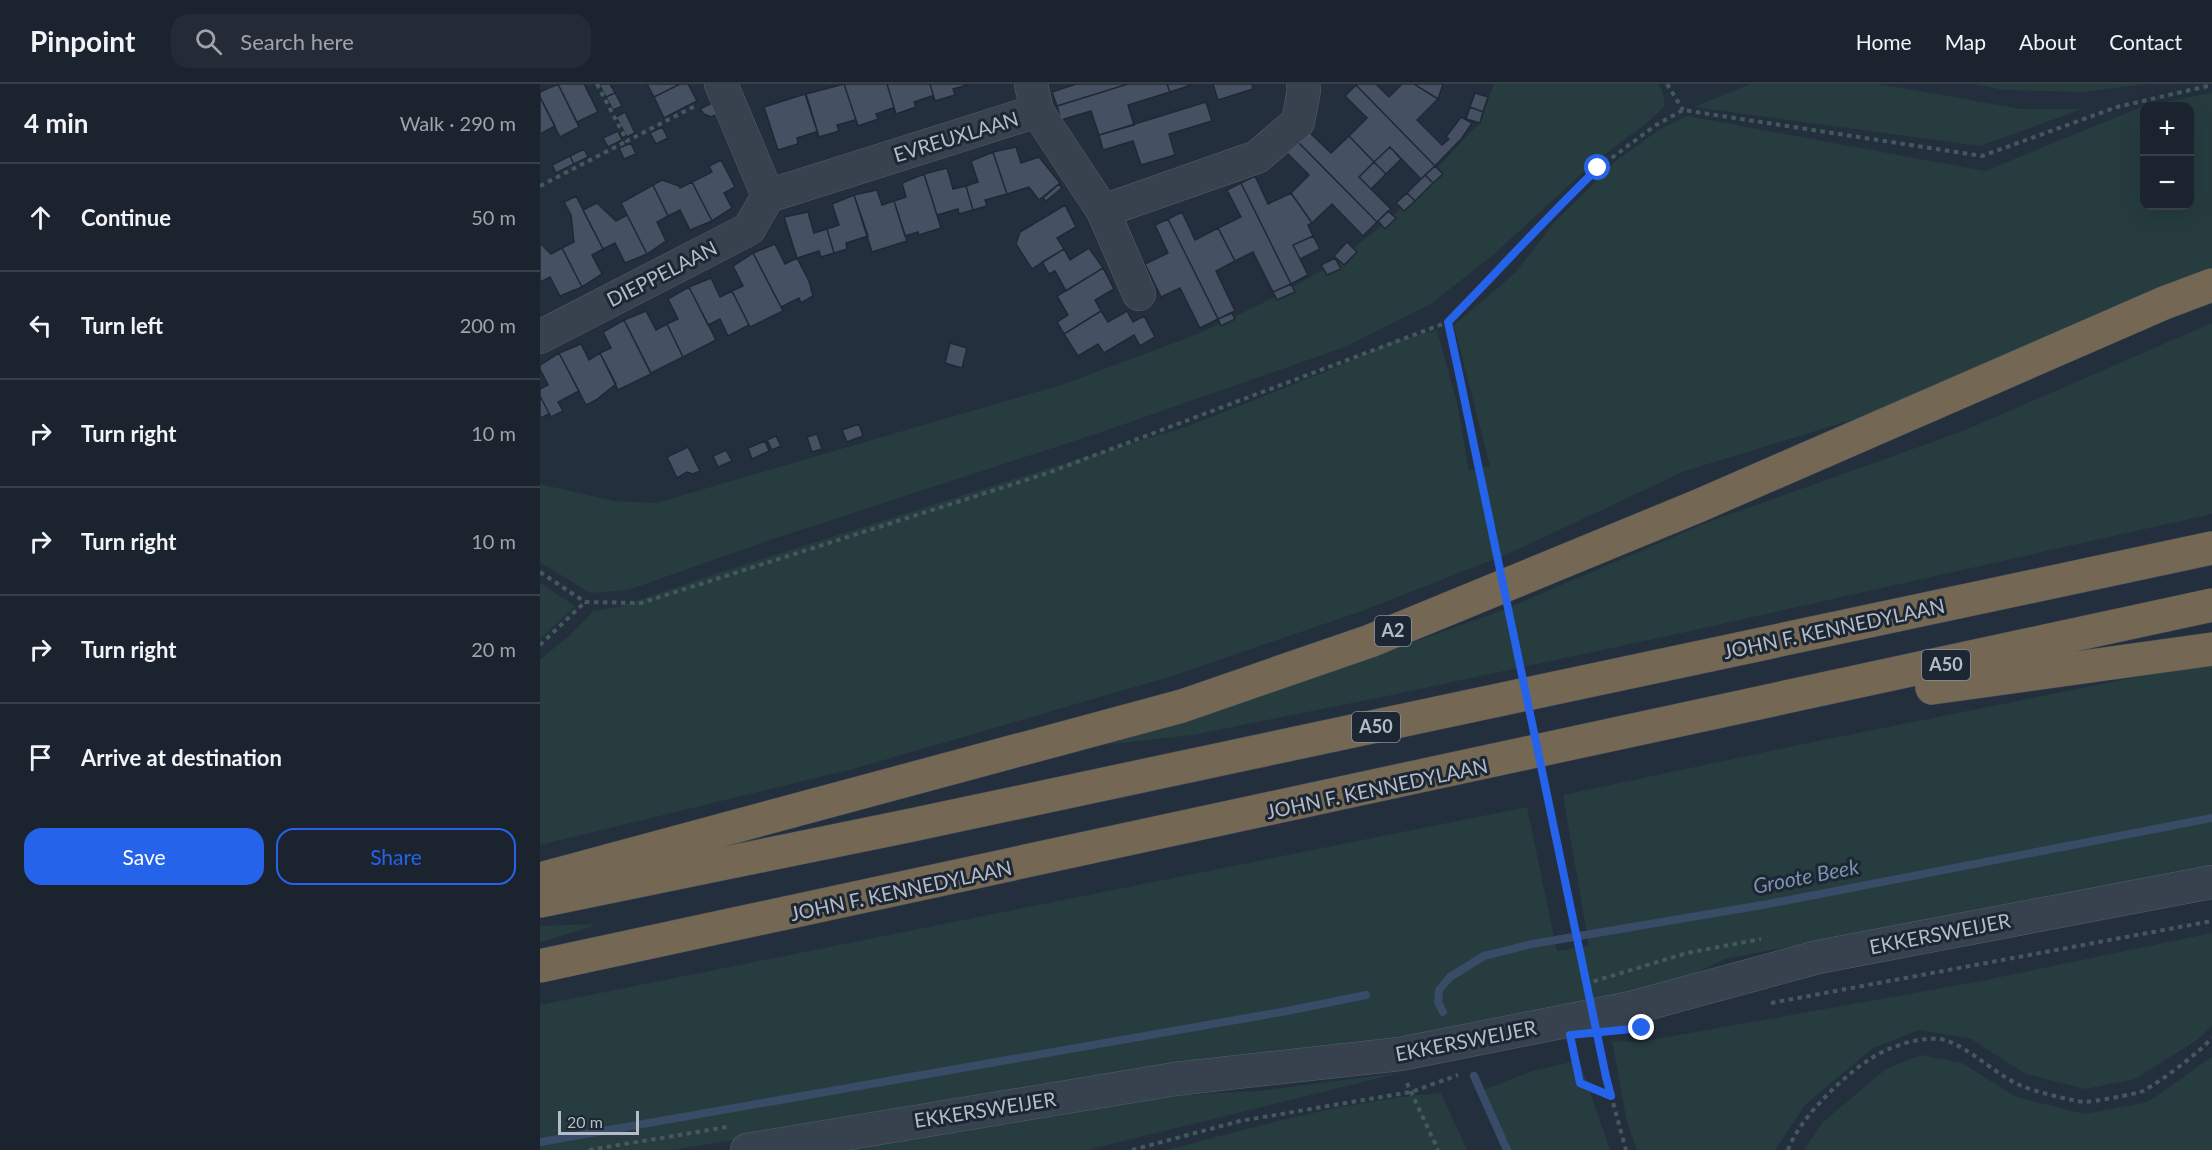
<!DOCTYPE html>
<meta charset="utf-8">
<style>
:root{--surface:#1b232e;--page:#242b36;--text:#f1f3f6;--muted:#a0a4aa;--line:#39404a;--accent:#2563eb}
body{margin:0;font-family:Lato,sans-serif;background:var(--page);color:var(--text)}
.controls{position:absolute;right:18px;top:18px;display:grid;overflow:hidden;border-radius:12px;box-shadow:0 6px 24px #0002}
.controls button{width:54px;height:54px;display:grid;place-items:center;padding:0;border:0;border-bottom:2px solid var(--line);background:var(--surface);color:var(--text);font:30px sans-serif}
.scale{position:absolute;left:18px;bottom:15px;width:81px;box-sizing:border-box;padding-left:6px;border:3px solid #b4bcc9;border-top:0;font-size:16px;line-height:21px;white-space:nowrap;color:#b4bcc9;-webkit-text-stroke:4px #1d2633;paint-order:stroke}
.stop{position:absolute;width:18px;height:18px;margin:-14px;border:4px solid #2563eb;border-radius:50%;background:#fff}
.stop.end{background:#2563eb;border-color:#fff;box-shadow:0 2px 6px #0008}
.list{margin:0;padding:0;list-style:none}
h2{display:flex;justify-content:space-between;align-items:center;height:78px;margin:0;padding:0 24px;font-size:26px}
h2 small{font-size:20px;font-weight:400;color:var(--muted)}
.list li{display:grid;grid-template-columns:39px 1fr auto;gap:18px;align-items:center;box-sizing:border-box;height:108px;padding:0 24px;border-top:2px solid var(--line)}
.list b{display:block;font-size:22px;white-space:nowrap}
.list em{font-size:20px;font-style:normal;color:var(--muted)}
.actions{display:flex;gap:12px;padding:18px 24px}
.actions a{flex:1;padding:14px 0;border:2px solid var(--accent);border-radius:18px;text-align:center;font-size:21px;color:var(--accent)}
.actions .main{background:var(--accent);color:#fff}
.icon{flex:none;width:33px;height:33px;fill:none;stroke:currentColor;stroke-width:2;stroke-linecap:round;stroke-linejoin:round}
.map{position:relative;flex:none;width:1672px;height:1066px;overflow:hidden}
header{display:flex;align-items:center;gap:36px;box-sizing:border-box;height:84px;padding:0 30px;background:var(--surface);border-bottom:2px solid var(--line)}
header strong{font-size:28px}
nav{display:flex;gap:33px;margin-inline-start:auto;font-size:21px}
.search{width:420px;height:54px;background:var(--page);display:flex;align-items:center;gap:15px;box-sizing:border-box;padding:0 21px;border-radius:18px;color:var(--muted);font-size:22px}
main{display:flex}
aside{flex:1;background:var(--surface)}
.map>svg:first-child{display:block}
.green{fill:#263c3f;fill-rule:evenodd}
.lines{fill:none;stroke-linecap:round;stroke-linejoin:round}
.stream{stroke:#394c67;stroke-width:8}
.building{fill:#455162;stroke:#1f2835;stroke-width:1.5}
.minor-casing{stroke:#565f6c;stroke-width:34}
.highway-casing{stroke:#434c59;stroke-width:34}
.path{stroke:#44595c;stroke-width:4;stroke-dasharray:4.5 4.5;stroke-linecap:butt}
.minor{stroke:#38414e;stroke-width:33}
.highway{stroke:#746855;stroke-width:33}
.path-bridge{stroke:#44595c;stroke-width:4;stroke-dasharray:4.5 4.5;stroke-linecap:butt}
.route{stroke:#2563eb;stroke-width:8}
.labels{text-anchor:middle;stroke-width:6;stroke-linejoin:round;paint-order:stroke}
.shield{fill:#1d2633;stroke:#878f9c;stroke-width:1.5}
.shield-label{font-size:18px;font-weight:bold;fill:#b4bcc9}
.street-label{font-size:20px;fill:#b4bcc9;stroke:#1d2633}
.water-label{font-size:21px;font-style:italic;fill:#7c92b1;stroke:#1d2633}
</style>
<header>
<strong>Pinpoint</strong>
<div class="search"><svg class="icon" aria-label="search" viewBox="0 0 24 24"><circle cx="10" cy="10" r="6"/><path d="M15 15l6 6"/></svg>Search here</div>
<nav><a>Home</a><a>Map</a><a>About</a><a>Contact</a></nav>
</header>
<main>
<aside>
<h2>4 min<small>Walk · 290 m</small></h2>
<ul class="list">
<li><svg class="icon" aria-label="ahead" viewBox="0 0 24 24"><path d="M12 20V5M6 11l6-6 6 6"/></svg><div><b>Continue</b></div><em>50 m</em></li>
<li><svg class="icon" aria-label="left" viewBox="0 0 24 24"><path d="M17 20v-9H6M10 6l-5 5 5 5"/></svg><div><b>Turn left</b></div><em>200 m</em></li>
<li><svg class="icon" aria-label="right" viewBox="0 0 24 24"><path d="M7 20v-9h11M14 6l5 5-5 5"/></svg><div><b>Turn right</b></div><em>10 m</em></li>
<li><svg class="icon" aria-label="right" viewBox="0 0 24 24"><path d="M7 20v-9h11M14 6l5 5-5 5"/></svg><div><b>Turn right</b></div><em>10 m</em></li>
<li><svg class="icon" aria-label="right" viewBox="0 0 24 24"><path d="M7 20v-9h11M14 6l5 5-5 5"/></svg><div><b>Turn right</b></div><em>20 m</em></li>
<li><svg class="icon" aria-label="arrive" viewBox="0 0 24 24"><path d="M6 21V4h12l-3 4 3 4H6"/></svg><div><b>Arrive at destination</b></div></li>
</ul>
<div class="actions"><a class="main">Save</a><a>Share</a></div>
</aside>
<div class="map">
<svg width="1672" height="1066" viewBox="0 0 1672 1066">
<rect width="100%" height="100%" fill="#242f3e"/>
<!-- green -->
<path class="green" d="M954 0H1117L1122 6 1125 22 1108 38 1053 79 953 171 892 219 805 263 556 350 233 455 88 506 50 509 0 478V400L74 417 116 419 524 300 658 250 729 216 797 178 853 132 939 39Z
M1210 0H1339L1481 25H1542L1440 62 1154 23Z
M1435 0H1605L1545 8 1463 6Z
M1672 9V186L1331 330 1145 387 970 469 822 527 629 593 313 685 0 761V576L30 551 53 527 78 523 175 490 512 383 646 343 785 288 851 258 897 246 917 319 929 387 950 382 914 241 975 189 1014 139 1077 76 1119 46 1147 32 1445 87 1604 22ZM1604 22H1650V122H1604Z
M1672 239V430L1137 550 847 612 653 651 564 661 841 570 963 526 1166 439 1423 347Z
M0 499 35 522 0 555Z
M1672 578V783L1185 875 1128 903 920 948 658 978 133 1066H0V921L987 723 1017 867 1049 862 1023 711 1268 659Z
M54 840 51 843 0 858V842Z
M1672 849V942L1657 956 1595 995 1545 1005 1486 990 1431 955 1379 946 1333 964 1265 1021 1235 1066H1097L1087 1038 1072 957 1099 958 1436 898Z
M1381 971 1422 979 1476 1013 1545 1030 1608 1018 1672 973V1066H1264L1283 1038 1346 985Z
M1039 976 1070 1066H967L948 1027 941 1007 989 988Z
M864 988 547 1066H291L624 1012 719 1007Z
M901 1009 927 1066H628C717 1042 809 1016 901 1009Z"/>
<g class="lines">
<!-- stream -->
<path class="stream" d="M903 928 898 918 899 906 910 893 944 872 992 860 1228 820 1672 734
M934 992 967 1066
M0 1058 747 927 826 911"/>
</g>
<!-- building -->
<path class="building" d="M18 0H44L58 28 37 38Z
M18 0 39 43 20 53 0 13V8Z
M59 0H70L75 9 66 13Z
M107 0H140L114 13Z
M140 0H148L157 17 124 34 114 13Z
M304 0 318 42 315 36 297 41 299 47 279 53 266 10Z
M304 0H347L356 30 353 24 336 30 338 35 318 42Z
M347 0H390L395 17 392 12 374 18 376 23 356 30Z
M390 0H431L413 5 415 11 395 17Z
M536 0H588L517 22 512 8Z
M588 0H627L630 8 588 21 594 41 559 51 551 27 521 36 517 22Z
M627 0H654L630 8Z
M673 0H712L713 5 678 16Z
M817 0H836L849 13 862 0H874L898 15 877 36 902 61 909 55 906 53 921 33 932 39 922 54 895 82 816 1Z
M874 0H903L898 15Z
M816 1 895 82 881 95 850 63 834 78 809 52 827 34 805 12Z
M75 9 82 22 73 26 66 13Z
M935 9 948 13 943 28 930 23Z
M265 10 279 53 276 48 257 54 258 60 238 66 224 23Z
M0 13 15 42 0 50Z
M666 18 672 37 629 50 635 71 601 81 593 57 563 66 559 51Z
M172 19 178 30 171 33 164 30 160 25Z
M930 23 943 28 940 39 926 35Z
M85 28 95 49 87 53 76 33Z
M122 43 128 54 116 60 110 49Z
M78 47 82 56 68 63 63 54Z
M769 48 791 69 809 52 834 78 819 93 851 125 837 138 758 58Z
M758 58 837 138 823 152 792 120 772 139 751 109 769 91 747 69Z
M91 59 96 70 84 75 79 64Z
M476 63 481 79 499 73 520 99 499 116 489 103 467 110 453 68Z
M850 63 861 75 846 90 834 78Z
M44 65 48 73 34 80 30 72Z
M453 68 467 110 445 116 447 122 433 126 426 102 438 98 431 77Z
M30 72 34 80 16 89 12 81Z
M181 76 195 103 184 109 192 124 172 137 152 98 172 88 169 82Z
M834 78 846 90 831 105 819 93Z
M895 82 903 90 893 99 885 91Z
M407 84 413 105 426 102 433 126 419 130 418 125 397 131 384 90Z
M384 90 401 144 379 151 378 148 365 152 354 117 366 113 362 99Z
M885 91 893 99 875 117 867 109Z
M715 92 728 120 751 109 772 139 768 141 773 152 753 161 768 191 751 200 701 99Z
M122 96 139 102 140 104 152 98 172 137 150 146 140 126 128 132 113 101Z
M701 99 751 200 733 208 713 168 695 177 678 144 701 133 687 106Z
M519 100 522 104 506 117 503 114Z
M113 101 128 132 117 138 126 157 107 170 81 119Z
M337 106 342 121 354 117 367 157 332 168 314 111Z
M867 109 875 117 864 127 856 119Z
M314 111 328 152 306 159 307 165 294 169 287 145 299 141 292 120Z
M36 112 63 165 52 171 62 190 42 203 22 164 34 158 31 131 24 118Z
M57 119 76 137 87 131 107 170 85 179 75 159 63 165 43 126Z
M525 121 536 143 517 154 524 165 492 185 476 160 480 148Z
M848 127 856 134 845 145 838 137Z
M268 128 274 149 287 145 294 169 281 173 279 167 257 174 244 133Z
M642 128 655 156 678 144 695 177 676 187 695 227 678 235 628 135Z
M628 135 678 235 660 244 640 204 621 213 605 180 628 169 615 141Z
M773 152 780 165 760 175 753 161Z
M807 158 817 168 804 181 794 172Z
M0 159 11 170 22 164 42 203 20 212 10 193 0 198Z
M235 160 245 180 257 174 269 197 273 212 261 219 259 214 241 223 213 169Z
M549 164 563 184 526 207 515 187 509 190 502 178 524 165 530 176Z
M213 169 243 227 210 243 192 207 203 202 193 182Z
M795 174 801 185 787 191 781 181Z
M563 184 574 205 555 216 561 227 524 250 517 238 528 231 517 212Z
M171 194 180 213 192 207 209 241 188 252 180 235 168 241 149 203Z
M751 200 755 208 737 216 733 208Z
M149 203 176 256 143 273 127 240 138 235 128 215Z
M106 227 116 246 127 240 143 273 111 289 84 236Z
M561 227 568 238 587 227 593 238 604 232 615 253 600 262 594 251 564 269 558 260 538 272 524 250Z
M692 229 695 235 681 242 678 235Z
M84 236 111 290 78 306 60 269 71 264 63 248Z
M410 259 427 264 422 284 405 279Z
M41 260 49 276 60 269 76 300 56 316 46 321 19 269Z
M19 269 39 307 18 318 23 327 11 333 0 312V305L8 301 0 285V281Z
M0 312 11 333 9 330 0 334Z
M319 340 323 352 307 358 302 346Z
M277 350 282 365 272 368 267 353Z
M236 352 241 362 232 366 227 356Z
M225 357 229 367 212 375 208 364Z
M148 363 160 387 153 390 147 388 137 394 127 373Z
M186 366 192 377 178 383 173 372Z"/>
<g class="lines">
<!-- minor casing -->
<g class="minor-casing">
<path id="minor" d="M181 0 228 112 497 27
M491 0 497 27 563 127 717 73 758 38 764 6 763 0
M563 127 599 210
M0 253 209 145 228 112
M207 1066 635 995 860 970 1091 924 1278 873 1672 798"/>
</g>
<!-- highway casing -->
<g class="highway-casing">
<path id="highway" d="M1392 604 1672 565
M0 795 642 622 830 557 1158 422 1624 219 1672 201
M0 817 367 742 1672 464
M0 882C558 766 1115 645 1672 521"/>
</g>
<!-- path -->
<path class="path" d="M57 0 87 57 157 21
M1127 0 1143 26
M0 102 87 57
M908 238 922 304
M0 488 45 518 101 519 505 390 908 238 963 182 1009 131 1058 84 1116 41 1143 26 1442 72 1577 23 1672 1
M0 561 45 518
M1045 900 1147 869 1221 855
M1231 919 1672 837
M1033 965 1040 999 1071 1012
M1066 993 1086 1066
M867 999 898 1066
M49 1066 187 1043
M592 1066 700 1037 871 1008 918 991
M1248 1066C1259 1035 1302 993 1330 975 1348 963 1386 949 1408 957 1435 968 1456 991 1482 1002 1493 1007 1533 1017 1544 1018 1552 1018 1596 1010 1603 1007 1624 995 1655 972 1672 954"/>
<!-- minor -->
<use href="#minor" class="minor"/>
<!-- highway -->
<use href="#highway" class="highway"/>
<!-- path-bridge -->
<path class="path-bridge" d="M922 304 1066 993"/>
</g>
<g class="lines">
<!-- route -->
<path class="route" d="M1058 84C1006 134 958 187 908 238L922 304 1066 993 1071 1012 1040 999 1030 951 1102 944"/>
</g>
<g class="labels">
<!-- shield labels -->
<g class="shield">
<rect x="835" y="532" width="36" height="30" rx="4.5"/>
<rect x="1382" y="566" width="48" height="30" rx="4.5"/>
<rect x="812" y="628" width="48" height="30" rx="4.5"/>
</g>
<g class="shield-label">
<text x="853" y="553">A2</text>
<text x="1406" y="587">A50</text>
<text x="836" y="649">A50</text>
</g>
<!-- street labels -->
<g class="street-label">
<text transform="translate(416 53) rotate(-17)" y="7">EVREUXLAAN</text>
<text transform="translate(122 190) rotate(-27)" y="7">DIEPPELAAN</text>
<text transform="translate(1294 545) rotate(-12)" y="7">JOHN F. KENNEDYLAAN</text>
<text transform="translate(837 705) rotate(-12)" y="7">JOHN F. KENNEDYLAAN</text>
<text transform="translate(361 807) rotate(-12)" y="7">JOHN F. KENNEDYLAAN</text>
<text transform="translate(1400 850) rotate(-11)" y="7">EKKERSWEIJER</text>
<text transform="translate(926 957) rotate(-11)" y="7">EKKERSWEIJER</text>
<text transform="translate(445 1026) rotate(-9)" y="7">EKKERSWEIJER</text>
</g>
<!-- water labels -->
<g class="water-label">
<text transform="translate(1266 793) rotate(-11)" y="7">Groote Beek</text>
</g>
</g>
</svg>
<div class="controls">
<button>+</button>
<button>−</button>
</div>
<div class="scale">20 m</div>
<div class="stop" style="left:1058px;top:84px"></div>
<div class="stop end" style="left:1102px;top:944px"></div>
</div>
</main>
